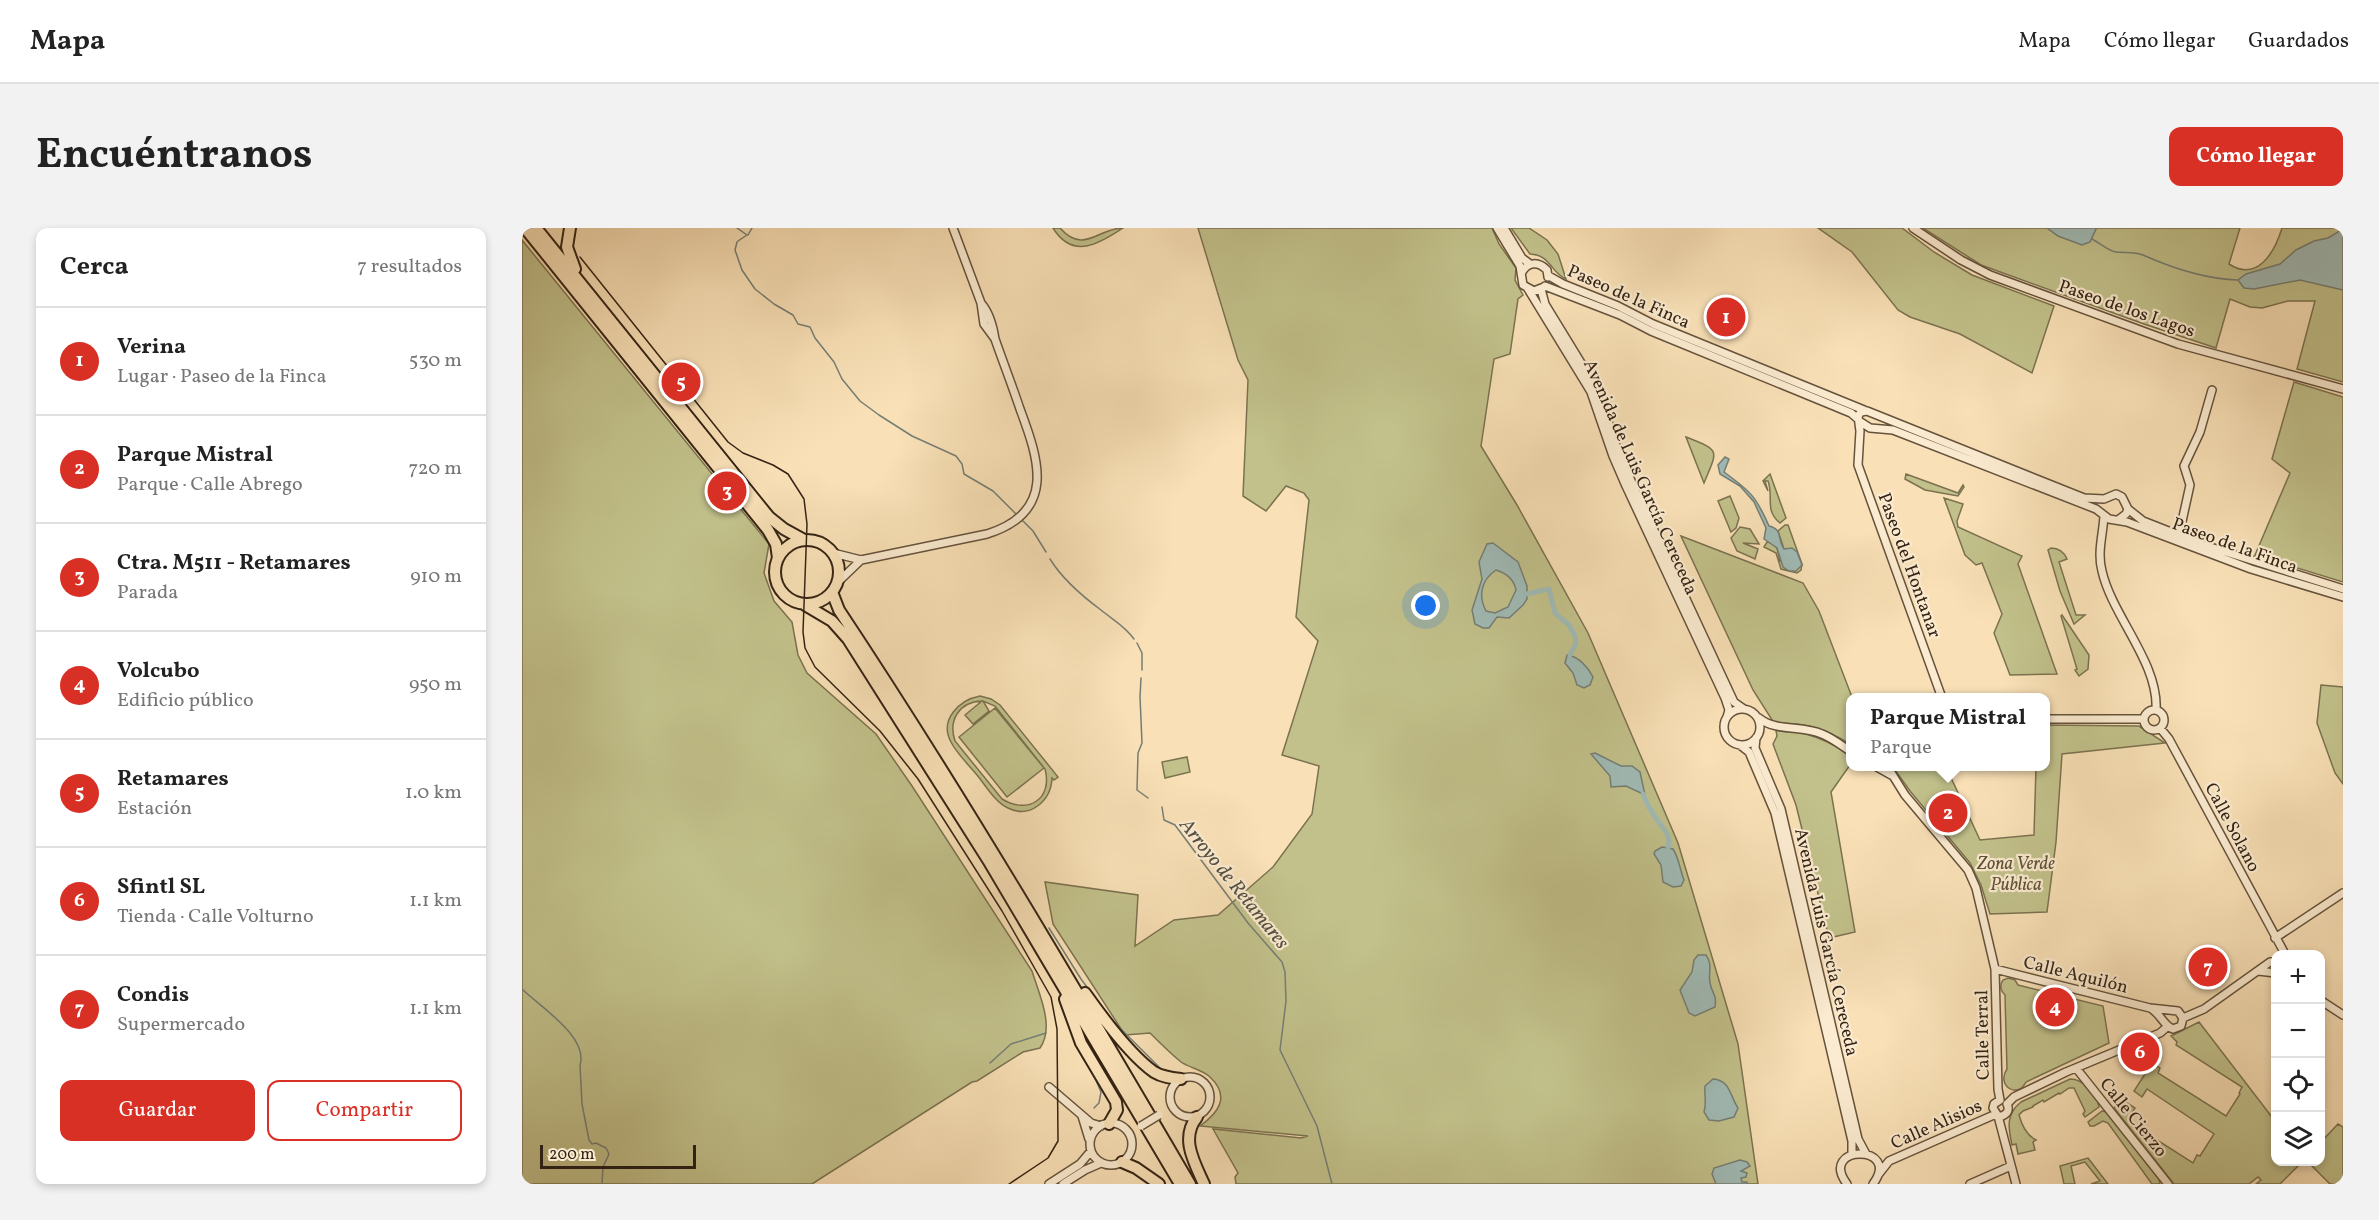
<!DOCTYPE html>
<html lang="es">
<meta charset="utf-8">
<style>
:root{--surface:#fff;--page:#f2f2f2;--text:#222;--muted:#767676;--line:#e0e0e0;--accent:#d93025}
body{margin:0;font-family:Vollkorn,serif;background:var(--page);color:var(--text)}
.controls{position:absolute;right:18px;bottom:18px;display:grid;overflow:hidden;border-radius:12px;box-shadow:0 3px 9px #0003}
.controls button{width:54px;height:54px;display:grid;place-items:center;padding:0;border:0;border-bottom:2px solid var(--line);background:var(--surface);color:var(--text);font:30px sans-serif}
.scale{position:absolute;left:18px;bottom:15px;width:156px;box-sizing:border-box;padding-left:6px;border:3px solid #342314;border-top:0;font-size:16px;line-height:21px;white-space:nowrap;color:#342314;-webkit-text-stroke:4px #fbebd0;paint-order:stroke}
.you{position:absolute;left:904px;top:378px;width:21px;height:21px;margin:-15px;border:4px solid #fff;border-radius:50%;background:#1a73e8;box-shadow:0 0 0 9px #1a73e833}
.badge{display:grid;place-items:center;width:39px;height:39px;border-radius:50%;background:var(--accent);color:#fff;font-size:20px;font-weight:700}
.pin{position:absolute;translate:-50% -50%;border:3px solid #fff;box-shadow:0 2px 6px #0006}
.popup{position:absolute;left:1324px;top:465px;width:204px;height:78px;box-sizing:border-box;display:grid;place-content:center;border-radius:12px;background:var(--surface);filter:drop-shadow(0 2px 4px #0005);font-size:20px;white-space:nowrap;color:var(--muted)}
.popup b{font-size:22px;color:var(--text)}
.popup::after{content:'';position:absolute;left:50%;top:100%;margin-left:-12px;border:12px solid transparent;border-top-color:var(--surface)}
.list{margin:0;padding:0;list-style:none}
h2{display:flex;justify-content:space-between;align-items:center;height:78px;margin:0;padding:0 24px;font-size:26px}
h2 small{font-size:20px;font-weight:400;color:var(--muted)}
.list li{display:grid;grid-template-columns:39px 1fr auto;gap:18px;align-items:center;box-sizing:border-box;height:108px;padding:0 24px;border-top:2px solid var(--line)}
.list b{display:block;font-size:22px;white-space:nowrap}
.list p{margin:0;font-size:20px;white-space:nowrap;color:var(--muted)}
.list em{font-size:20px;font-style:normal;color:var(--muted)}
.actions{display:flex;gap:12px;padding:18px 24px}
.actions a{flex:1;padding:14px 0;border:2px solid var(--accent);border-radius:12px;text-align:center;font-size:21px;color:var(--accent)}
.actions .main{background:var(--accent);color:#fff}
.icon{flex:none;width:33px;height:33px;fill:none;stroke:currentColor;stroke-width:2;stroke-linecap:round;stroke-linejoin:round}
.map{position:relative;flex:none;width:1821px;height:956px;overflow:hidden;border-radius:12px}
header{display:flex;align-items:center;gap:36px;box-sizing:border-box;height:84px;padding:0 30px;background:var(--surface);border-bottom:2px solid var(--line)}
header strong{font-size:28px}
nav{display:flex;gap:33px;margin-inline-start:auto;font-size:21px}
.intro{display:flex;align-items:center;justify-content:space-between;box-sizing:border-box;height:144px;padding:0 36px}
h1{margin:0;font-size:42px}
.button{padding:15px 27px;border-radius:12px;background:var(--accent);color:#fff;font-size:21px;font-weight:700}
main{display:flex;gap:36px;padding:0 36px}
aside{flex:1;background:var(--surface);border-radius:12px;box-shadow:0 3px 9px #0003}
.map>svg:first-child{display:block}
.green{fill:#c2c18b;stroke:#7b7250;stroke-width:1.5;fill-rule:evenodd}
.water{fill:#a0bbb6;stroke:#757e75;stroke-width:1.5;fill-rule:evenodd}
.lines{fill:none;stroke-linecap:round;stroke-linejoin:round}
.stream{stroke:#757e75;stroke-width:1.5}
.canal{stroke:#a0bbb6;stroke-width:5}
.minor-casing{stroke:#65523c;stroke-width:10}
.highway-casing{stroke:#342314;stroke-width:14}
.minor{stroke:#fbebd0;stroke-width:7}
.highway{stroke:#f9e0b6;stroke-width:10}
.tram{stroke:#342314;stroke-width:1.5}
.minor-bridge-casing{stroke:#65523c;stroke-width:10;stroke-linecap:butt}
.minor-bridge{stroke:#fbebd0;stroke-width:7}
.labels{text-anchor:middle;stroke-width:4.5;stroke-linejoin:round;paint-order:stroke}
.street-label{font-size:18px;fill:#342314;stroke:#fbebd0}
.park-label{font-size:18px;font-style:italic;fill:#5f5238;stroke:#fbebd0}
.water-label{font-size:20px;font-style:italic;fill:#545145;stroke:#fbebd0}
</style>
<header>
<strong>Mapa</strong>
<nav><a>Mapa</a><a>Cómo llegar</a><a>Guardados</a></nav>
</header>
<div class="intro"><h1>Encuéntranos</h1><a class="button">Cómo llegar</a></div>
<main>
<aside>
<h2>Cerca<small>7 resultados</small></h2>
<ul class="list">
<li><span class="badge">1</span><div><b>Verina</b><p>Lugar · Paseo de la Finca</p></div><em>530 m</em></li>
<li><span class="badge">2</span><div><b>Parque Mistral</b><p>Parque · Calle Abrego</p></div><em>720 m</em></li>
<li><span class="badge">3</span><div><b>Ctra. M511 - Retamares</b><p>Parada</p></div><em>910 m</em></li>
<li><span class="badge">4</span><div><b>Volcubo</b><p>Edificio público</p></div><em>950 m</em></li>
<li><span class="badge">5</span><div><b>Retamares</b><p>Estación</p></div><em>1.0 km</em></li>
<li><span class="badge">6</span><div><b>Sfintl SL</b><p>Tienda · Calle Volturno</p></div><em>1.1 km</em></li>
<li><span class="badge">7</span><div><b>Condis</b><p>Supermercado</p></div><em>1.1 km</em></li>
</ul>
<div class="actions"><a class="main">Guardar</a><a>Compartir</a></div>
</aside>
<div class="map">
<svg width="1821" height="956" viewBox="0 0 1821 956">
<rect width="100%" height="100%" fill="#f9e0b6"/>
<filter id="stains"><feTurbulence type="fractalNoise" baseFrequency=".00333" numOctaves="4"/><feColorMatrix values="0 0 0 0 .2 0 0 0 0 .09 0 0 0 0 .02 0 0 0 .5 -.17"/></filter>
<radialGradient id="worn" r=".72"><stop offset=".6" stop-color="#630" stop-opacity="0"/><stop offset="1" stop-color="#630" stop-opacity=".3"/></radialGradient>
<!-- green -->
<path class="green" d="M531 0H538C562 27 576 0 601 0 577 16 551 32 531 0Z
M676 0H970L977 16 994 40 993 52 1001 67 996 71 988 126 972 131 959 218 995 277 1066 405 1156 615 1216 816 1236 956H714L713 949 716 945 691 901 779 910 786 908 678 898C696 885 709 869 688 849 681 842 668 840 659 834 648 825 638 815 628 805L603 807 531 696 523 654 616 667 613 718 652 692 696 687 751 639 790 586 797 538 760 527 796 413 774 389 787 272 782 265 764 258 744 283 721 268 726 152 716 132Z
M989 0H1007L1025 12 1036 26 1044 51C1028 44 1029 27 1008 26Z
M1296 0H1380L1412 24 1450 47 1532 78 1510 145 1438 106 1388 89 1376 82 1330 24Z
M1401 0H1718L1707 36C1736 55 1753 23 1760 0H1821V154L1775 141 1793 73H1766L1740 80 1728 79 1708 71 1694 120 1622 96 1459 37Z
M0 12 247 316 242 345 252 373 270 394 276 427 285 445 354 506 390 558 510 743C517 766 533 799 518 820L501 824 455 853 450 854 290 956H0Z
M1772 154 1821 169V354L1733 327 1768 245 1750 231Z
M1164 209C1199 223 1196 221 1182 255Z
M1248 246 1264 290 1258 295C1242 282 1252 269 1246 253H1243L1246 263 1241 253Z
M1384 246 1436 265 1441 257 1442 259 1436 268 1403 262 1383 251Z
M1208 268 1217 290 1214 300 1209 304 1196 273Z
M1422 270 1441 276 1435 293 1436 299 1500 328 1496 336 1535 446 1488 447 1472 405 1480 386 1460 335 1454 337 1443 327Z
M1263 297H1266L1280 336 1279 342 1275 345 1259 341 1254 325 1242 319 1245 314 1251 315 1255 320 1258 333 1280 337 1275 324 1262 321 1256 303Z
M1218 299 1228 301 1237 316 1221 315 1236 321 1233 331 1215 323 1209 310Z
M1159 308 1281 355 1297 383 1330 469 1328 516C1301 499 1284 495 1252 495L1231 462Z
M1529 320C1536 320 1542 324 1545 331L1537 334 1554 387H1563L1552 396 1538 363 1526 322Z
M1540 387 1567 427 1566 441 1557 448 1553 442 1555 441 1539 388Z
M1799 457 1821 459V556L1813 545 1795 495Z
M458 468 469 471 478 477 536 549 532 552 530 550C529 573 508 591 486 580 473 574 464 558 455 547 447 537 435 526 429 514 417 492 437 472 458 468ZM460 473 443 487 451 496 467 483 461 473 473 478 523 541C531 571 506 587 480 571L433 513C426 492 437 474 460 473Z
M473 480 522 540 485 569 437 509Z
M1524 497 1617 498 1643 515 1540 526 1534 614 1525 684 1468 686 1459 657 1448 635 1388 563 1371 539H1424L1458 612 1512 607 1514 539 1524 538Z
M1262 502C1287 504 1307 513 1328 527V537L1309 564 1333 704 1307 710 1274 577 1251 516 1255 508 1254 503Z
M665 529 668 544 643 550 640 534Z
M1486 750 1493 752 1496 757 1581 778 1587 815 1504 854C1495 872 1474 857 1485 841L1483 767C1479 763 1477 758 1481 752Z
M1677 794 1753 893 1754 934H1780L1758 956H1734L1739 952 1736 949 1727 956H1652L1592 880 1599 871 1613 880 1607 890 1613 898 1671 935 1675 927 1678 928 1692 906 1625 861 1620 869 1612 863 1630 835 1638 840 1636 845 1704 888 1718 866 1717 865 1720 859 1654 817 1655 814 1649 808Z
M1548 851C1561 851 1576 866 1577 879L1563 889 1561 886 1563 883 1552 860H1547L1538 866 1537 865 1522 874 1521 872 1511 878V879L1501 883 1497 887C1500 898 1506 908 1514 912L1511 914 1513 922 1496 926 1494 916 1490 917C1486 899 1484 886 1499 874Z
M1580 883 1585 884 1637 951 1638 956H1630L1586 895 1581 893 1572 898H1568L1566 894Z
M1816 896 1821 899V956H1808L1786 934H1798L1799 914Z
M1566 930 1586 956H1569L1578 953 1563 934 1549 938 1553 956H1542L1538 938Z"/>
<!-- water -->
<path class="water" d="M1525 0H1574V1L1568 14 1560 17 1536 8Z
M1821 1V62L1778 52 1732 61 1722 60 1716 52 1724 46 1758 36 1774 22 1792 13 1806 10Z
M1203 229 1207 231 1202 244C1228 263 1234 268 1247 298 1261 301 1255 311 1262 321L1270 320 1275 324 1280 337 1274 343H1267L1261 339 1255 320 1242 311 1244 300 1232 274 1218 258 1198 246 1196 237Z
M971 315 996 334 1005 358V371L1001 377 987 390 975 389 967 400H961L953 396 950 382 960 351 957 334 965 316ZM974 342C984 345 992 352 994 362L986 379 973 385 964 383C956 368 959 352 974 342Z
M1045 427C1056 428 1066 439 1071 449L1068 457 1062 460 1055 457 1051 445 1043 435Z
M1073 525 1099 538H1110L1118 544 1123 567 1104 558 1089 559 1088 548 1069 526Z
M1140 619 1151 621C1157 630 1158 642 1162 652L1159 658 1151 659 1141 654 1139 637 1132 626 1133 623Z
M1176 727H1184C1191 737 1186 744 1188 755 1190 766 1195 766 1193 779L1173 788 1167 785 1158 762 1170 744 1172 732Z
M1191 851C1208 852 1208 868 1216 880L1212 889 1197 893 1187 892 1182 884C1185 875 1182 867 1183 858Z
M1218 932 1225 934 1228 938 1219 943 1225 945 1224 949 1219 950 1220 954H1225V956H1194L1190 946 1192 940Z"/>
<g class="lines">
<!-- stream -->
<path class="stream" d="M215 0 225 7 216 13
M226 7 230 0
M1570 11C1576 14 1588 24 1594 24 1603 25 1613 24 1621 27 1650 40 1684 51 1716 52
M215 14 213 22 220 42 233 61 252 76 271 87 276 96 288 99 293 110 312 134 320 151 338 173 357 187 390 208 434 228 440 236 442 246 471 263 495 287
M498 290 511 303 524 324
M528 331C541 352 560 368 579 382 591 392 603 398 612 411
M615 415 620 425V442
M619 450 618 469 620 515 616 525 615 562 626 570
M640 579 642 592 653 597 726 695 760 734 763 744 764 773 758 822 795 898 810 956
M527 700 559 751 587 789 638 840
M0 761C17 778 67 809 58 837L60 876 67 912 70 916 74 915 84 920 87 926 81 939 80 956
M468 835 489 816 524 805
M569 841 579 864 577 875 572 880"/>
<!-- canal -->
<path class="canal" d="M1005 366 1027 361 1033 385 1047 397 1053 408 1054 415 1048 427
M1121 566C1124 575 1131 586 1136 593 1143 604 1149 606 1146 620"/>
<!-- minor casing -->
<g class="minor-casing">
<path id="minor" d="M431 0 459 75 462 96 473 111
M975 0 998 38 1001 57 1012 63 1022 59
M982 0 1000 30 1008 36
M1391 0 1439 32 1468 47 1656 116 1821 161
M1000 44C1006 34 1016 33 1025 42L1026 49
M1027 48 1041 56 1096 78 1131 96 1342 182
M1023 58 1098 87 1129 103 1329 185 1336 191
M1006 61 1069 164 1091 228 1104 258 1203 470 1207 482 1205 489
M1019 61 1023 76 1075 161 1097 226 1110 255 1212 474 1222 481
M1337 193 1348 200 1371 202 1574 281 1587 291 1605 294 1729 341 1821 369
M1606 281 1621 293 1682 317 1821 361
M1582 288C1581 306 1575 325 1580 343 1590 388 1637 435 1634 482
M1657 307 1668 257 1662 238 1678 204 1690 162
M311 325 339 332 465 306C535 284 517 232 498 181 490 157 481 134 473 111 471 98 468 85 459 75
M316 354 339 332
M1420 470 1336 237 1338 203 1336 188 1339 184 1345 183 1562 270 1582 271 1594 266 1600 269 1606 281 1604 286 1596 292
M1202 499a18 18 0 1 1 36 0a18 18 0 1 1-36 0Z
M1622 492a10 10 0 1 1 20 0a10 10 0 1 1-20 0Z
M1237 490C1254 504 1279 497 1300 506 1310 510 1319 517 1328 523
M1524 491H1622
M1638 500 1647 511 1763 726
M1234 510 1233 520 1259 581 1336 911 1344 926
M1218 517 1227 524 1253 585 1330 913V927
M1353 538 1369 547
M1365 538 1383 567 1446 642 1454 660 1473 741 1476 861 1478 872
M1753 710 1821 665
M1473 741 1628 780 1656 783 1661 790
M1736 743 1754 745
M1798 772 1821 787
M1630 781C1639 787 1642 798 1651 801L1659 798 1661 790
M1661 790 1682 781 1748 734H1754
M1554 840 1646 956
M648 869a20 20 0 1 1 40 0a20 20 0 1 1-40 0Z
M527 859 569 895 579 898
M1478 872 1472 876 1471 880 1476 888H1480C1485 886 1488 882 1485 876
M1485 876 1492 869 1544 844 1638 805 1645 799
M560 888 567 911
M1476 888 1494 956
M568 916a21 21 0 1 1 42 0a21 21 0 1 1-42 0Z
M1356 947 1367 933 1474 886
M527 956 558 936 569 923
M541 956 563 942 579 935
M1325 956C1295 916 1381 916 1351 956
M1448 956 1489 938"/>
</g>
<!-- highway casing -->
<g class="highway-casing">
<path id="highway" d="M3 0 246 302 254 316 256 330
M14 0 247 289 262 301 282 312
M48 0 45 19 53 41
M253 344a32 32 0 1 1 64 0a32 32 0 1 1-64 0Z
M310 364 317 382C441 569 554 762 668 956
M283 377 310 393 326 411 466 632 658 956
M563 765C580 789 608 827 632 844 640 849 649 850 659 851
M543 771 559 815 594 874 595 882 587 896
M675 889C658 910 672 934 682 956
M600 934 614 940 637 956"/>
</g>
<!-- minor -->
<use href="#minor" class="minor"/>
<!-- highway -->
<use href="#highway" class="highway"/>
<!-- tram -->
<path class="tram" d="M58 29 206 214 221 225 251 237 266 246 282 271 285 296 281 404 283 420 293 439 358 503 396 551 480 683 529 769 535 801 536 913 526 930 487 956"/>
<!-- minor-bridge casing -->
<g class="minor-bridge-casing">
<path id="minor-bridge" d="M619 898 637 887"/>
</g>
<!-- minor-bridge -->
<use href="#minor-bridge" class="minor-bridge"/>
</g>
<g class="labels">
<!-- street labels -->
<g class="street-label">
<text transform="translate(1107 68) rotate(24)" y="6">Paseo de la Finca</text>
<text transform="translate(1605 80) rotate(19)" y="6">Paseo de los Lagos</text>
<text transform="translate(1119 249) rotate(66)" y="6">Avenida de Luis García Cereceda</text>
<text transform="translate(1713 317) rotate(20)" y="6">Paseo de la Finca</text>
<text transform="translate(1388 337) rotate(70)" y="6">Paseo del Hontanar</text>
<text transform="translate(1711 599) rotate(62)" y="6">Calle Solano</text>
<text transform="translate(1305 714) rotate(77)" y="6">Avenida Luis García Cereceda</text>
<text transform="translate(1554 746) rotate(14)" y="6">Calle Aquilón</text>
<text transform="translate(1460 807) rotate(-91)" y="6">Calle Terral</text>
<text transform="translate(1612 889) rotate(51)" y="6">Calle Cierzo</text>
<text transform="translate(1414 896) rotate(-24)" y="6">Calle Alisios</text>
</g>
<!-- park labels -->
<g class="park-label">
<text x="1494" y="641">Zona Verde<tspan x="1494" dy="21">Pública</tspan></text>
</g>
<!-- water labels -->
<g class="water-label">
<text transform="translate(713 655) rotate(51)" y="7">Arroyo de Retamares</text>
</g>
</g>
<rect width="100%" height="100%" filter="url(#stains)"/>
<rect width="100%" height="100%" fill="url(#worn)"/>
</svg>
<div class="controls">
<button>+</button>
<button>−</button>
<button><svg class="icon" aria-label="locate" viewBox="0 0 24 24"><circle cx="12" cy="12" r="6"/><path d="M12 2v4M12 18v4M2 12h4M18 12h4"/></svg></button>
<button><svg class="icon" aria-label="layers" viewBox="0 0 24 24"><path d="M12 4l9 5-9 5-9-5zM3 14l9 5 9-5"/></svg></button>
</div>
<div class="scale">200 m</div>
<div class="you"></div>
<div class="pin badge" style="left:1204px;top:89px">1</div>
<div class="pin badge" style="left:1426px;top:585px">2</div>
<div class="popup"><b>Parque Mistral</b>Parque</div>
<div class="pin badge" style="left:205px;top:263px">3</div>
<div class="pin badge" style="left:1533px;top:779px">4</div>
<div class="pin badge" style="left:159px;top:154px">5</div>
<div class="pin badge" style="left:1618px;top:824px">6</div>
<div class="pin badge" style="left:1686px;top:739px">7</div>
</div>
</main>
